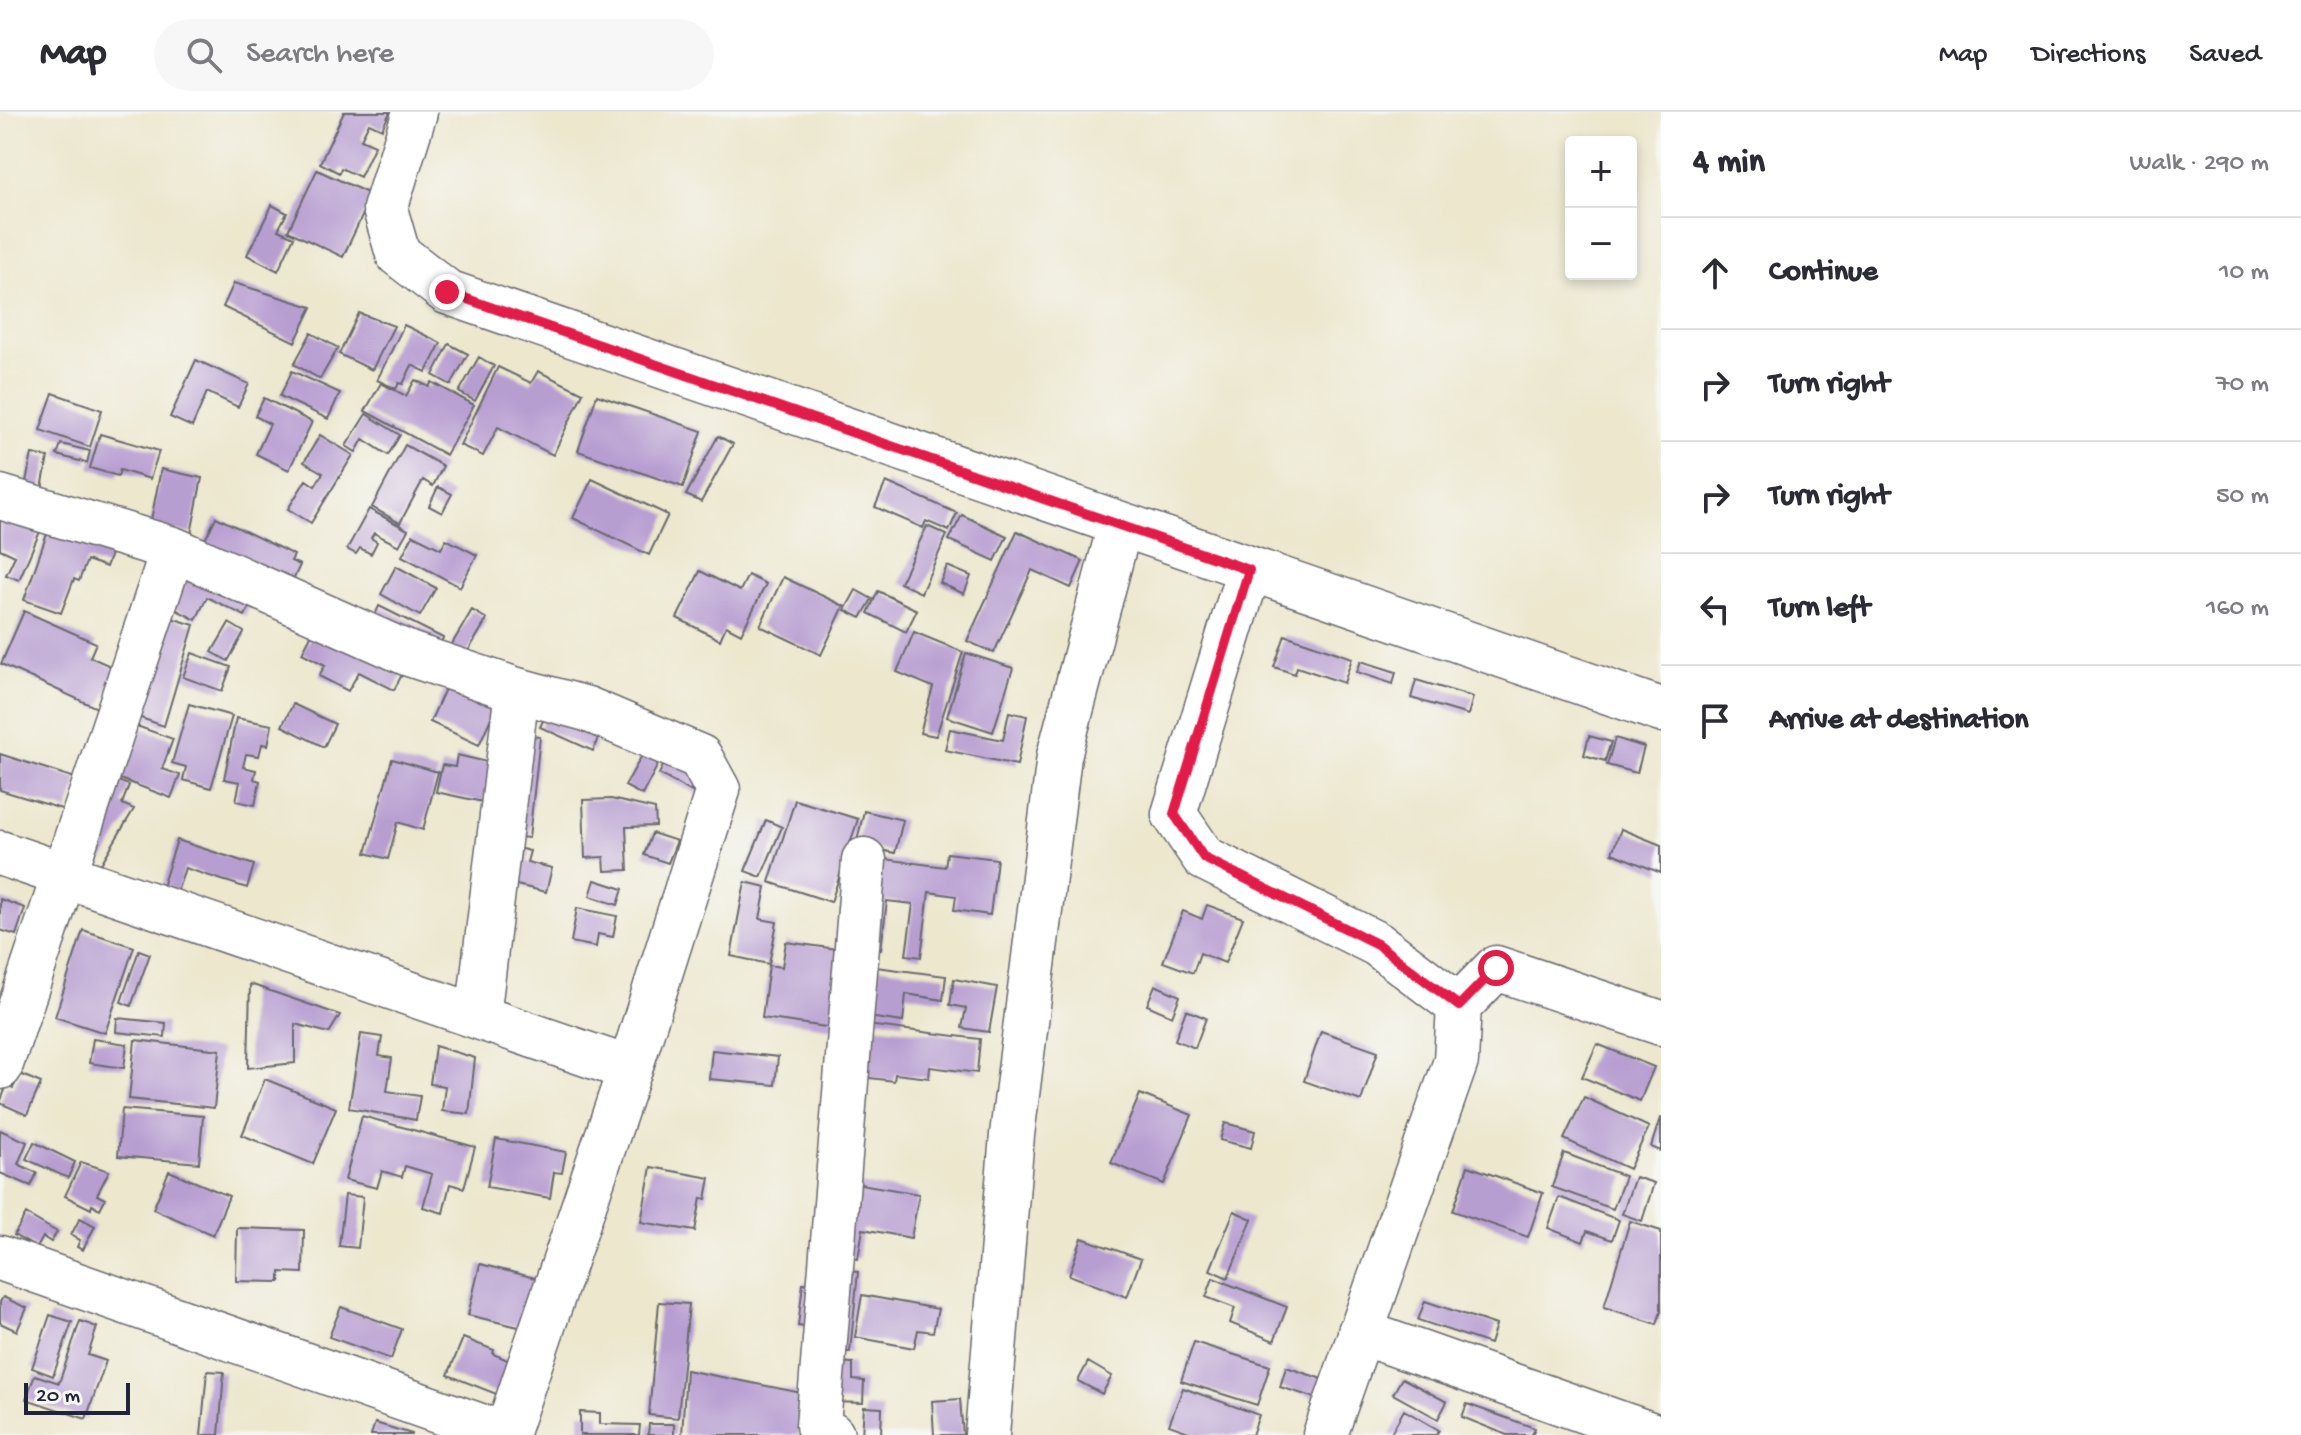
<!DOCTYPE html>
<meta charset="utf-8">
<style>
:root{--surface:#fff;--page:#f7f7f7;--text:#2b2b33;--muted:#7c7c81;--line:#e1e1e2}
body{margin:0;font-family:"Gochi Hand",sans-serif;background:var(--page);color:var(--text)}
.controls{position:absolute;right:24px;top:24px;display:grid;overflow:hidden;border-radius:8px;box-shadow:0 4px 12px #0003}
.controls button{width:72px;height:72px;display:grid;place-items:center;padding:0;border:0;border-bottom:2px solid var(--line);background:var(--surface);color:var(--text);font:40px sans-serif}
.scale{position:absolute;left:24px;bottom:20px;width:106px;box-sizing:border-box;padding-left:8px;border:4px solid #22223b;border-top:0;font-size:22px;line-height:28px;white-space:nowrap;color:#22223b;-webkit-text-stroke:6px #f6f6f2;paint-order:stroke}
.stop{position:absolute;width:24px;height:24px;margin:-18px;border:6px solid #e11d48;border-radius:50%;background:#fff}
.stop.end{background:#e11d48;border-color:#fff;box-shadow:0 2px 8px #0008}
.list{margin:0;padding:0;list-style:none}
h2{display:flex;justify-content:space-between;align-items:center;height:104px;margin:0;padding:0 32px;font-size:34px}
h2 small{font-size:26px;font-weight:400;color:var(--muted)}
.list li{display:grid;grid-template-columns:52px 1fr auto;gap:24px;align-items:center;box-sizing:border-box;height:112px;padding:0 32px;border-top:2px solid var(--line)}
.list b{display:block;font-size:30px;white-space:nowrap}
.list em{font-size:26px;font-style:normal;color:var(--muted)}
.icon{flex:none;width:44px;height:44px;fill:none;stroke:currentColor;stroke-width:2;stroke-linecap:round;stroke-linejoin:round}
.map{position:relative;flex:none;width:1661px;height:1323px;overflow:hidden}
header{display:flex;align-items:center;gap:48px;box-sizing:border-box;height:112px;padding:0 40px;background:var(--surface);border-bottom:2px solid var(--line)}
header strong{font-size:38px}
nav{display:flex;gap:44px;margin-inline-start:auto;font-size:28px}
.search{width:560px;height:72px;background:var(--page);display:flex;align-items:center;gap:20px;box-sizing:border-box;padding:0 28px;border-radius:44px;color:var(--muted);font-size:30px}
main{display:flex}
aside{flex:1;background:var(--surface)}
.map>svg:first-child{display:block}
.building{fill:#b79ed1}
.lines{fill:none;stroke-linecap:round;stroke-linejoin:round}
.minor-casing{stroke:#69676e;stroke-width:47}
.minor{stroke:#fff;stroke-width:44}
.route{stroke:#e11d48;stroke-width:10}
</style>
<header>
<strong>Map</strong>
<div class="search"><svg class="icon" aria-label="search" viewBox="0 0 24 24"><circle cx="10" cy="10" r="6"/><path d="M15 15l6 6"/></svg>Search here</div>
<nav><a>Map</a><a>Directions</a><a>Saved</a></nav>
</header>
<main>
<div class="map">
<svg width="1661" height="1323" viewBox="0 0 1661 1323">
<rect width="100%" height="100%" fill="#f6f6f2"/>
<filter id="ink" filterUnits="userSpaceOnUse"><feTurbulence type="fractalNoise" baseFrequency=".0125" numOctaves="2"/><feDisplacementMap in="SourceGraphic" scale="16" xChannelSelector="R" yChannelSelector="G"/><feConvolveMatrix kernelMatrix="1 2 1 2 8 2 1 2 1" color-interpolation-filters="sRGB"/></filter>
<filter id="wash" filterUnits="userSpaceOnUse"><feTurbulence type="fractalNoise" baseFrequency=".006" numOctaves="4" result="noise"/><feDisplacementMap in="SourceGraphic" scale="32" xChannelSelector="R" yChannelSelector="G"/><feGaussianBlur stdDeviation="1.8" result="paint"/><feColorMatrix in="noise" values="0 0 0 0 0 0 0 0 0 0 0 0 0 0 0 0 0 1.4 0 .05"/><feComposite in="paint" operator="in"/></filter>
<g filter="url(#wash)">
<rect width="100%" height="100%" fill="#ece7cd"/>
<g id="blocks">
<!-- building -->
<path class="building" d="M344 0H390L382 17 369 11 361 27 375 33 360 65 341 56 339 61 320 51Z
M317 58 372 83 343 145 288 119Z
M272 93 287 101 278 118 294 125 278 159 247 143Z
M234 171 312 195 295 230 223 195Z
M359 201 394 214 372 258 339 242Z
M404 213 441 231 426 260 412 253 403 272 399 271 396 277 377 268Z
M311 221 338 236 320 267 294 252Z
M449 232 468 242 451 273 433 263Z
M479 245 494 254 475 289 459 280Z
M196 248 249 272 238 295 207 280 192 315 170 305Z
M498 255 531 271 538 259 583 281 553 343 498 315 483 344 460 333Z
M292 259 340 281 328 307 280 284Z
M415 268 429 275 432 270 474 293 446 343 365 299 381 271 406 284Z
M53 281 102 298 90 335 40 318Z
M597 283 702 319 683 375 578 339Z
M264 286 312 310 289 358 256 342 270 312 255 304Z
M366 302 400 323 388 343 363 327 356 340 346 334Z
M100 322 159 339 150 367 120 358 118 364 90 356Z
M320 323 353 343 311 411 288 397 306 368 315 374 323 361 304 350Z
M718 324 733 332 701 390 686 383Z
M61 332 90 339 87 351 57 343Z
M405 333 443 354 433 374 423 368 400 411 372 395Z
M32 342 48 345 40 387 23 383Z
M161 357 202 366 191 422 150 413Z
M592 367 668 403 649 443 573 406Z
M886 370 957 401 949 419 926 409 923 416 875 395Z
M438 375 452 382 442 401 429 394Z
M0 397 42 415 19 468 6 463 15 444 0 437Z
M369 397 408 418 399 434 374 421 371 426 377 430 371 442 360 436 356 442 347 437Z
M962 403 1007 424 995 449 949 428Z
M216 405 294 443 291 449 300 453 294 466 285 462 279 474 201 436Z
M927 414 947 423 921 481 900 471Z
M49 416 112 439 106 455 87 448 79 469 74 467 61 501 24 488Z
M1017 419 1083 449 1071 476 1032 458 994 541 967 529Z
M413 423 441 437 446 427 477 443 460 475 402 444Z
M188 451 255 484 245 504 207 485 196 508 167 493Z
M396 454 436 476 420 504 381 482Z
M947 454 971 464 964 482 940 471Z
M700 459 740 479 748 463 766 472 741 522 726 514 720 528 677 506Z
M783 465 844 494 821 543 760 514Z
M856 478 872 487 861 506 845 498Z
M878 479 917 498 906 520 868 501Z
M379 494 443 526 434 545 370 514Z
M472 498 487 507 464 546 449 537Z
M24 499 96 531 90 545 117 557 99 597 1 552Z
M165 504 194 513 164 614 135 604Z
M318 510 406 555 394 578 359 560 348 579 319 564 325 553 302 541Z
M229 511 244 520 228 549 212 540Z
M914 520 963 540 936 624 920 621 933 575 897 560Z
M1285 523 1352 546 1344 571 1297 555 1295 562 1274 555Z
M192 541 231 555 222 579 183 565Z
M966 541 1013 556 993 620 947 605Z
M1361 549 1396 560 1393 572 1357 560Z
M449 568 498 590 479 633 430 610Z
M1416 568 1473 585 1468 603 1411 586Z
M189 592 232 604 211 676 183 668 186 655 172 651Z
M293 592 335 612 324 635 282 614Z
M549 596 601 618 593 639 540 615Z
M1009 600 1027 604 1017 653 945 638 950 617 1003 628Z
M236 606 272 613 268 633 262 632 259 644 246 642 243 655 256 658 254 667 260 669 255 693 236 689 240 670 224 667Z
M134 613 173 627 162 657 180 663 171 686 115 665Z
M518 622 540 625 529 726 508 724Z
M1589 624 1611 630 1605 649 1584 643Z
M1615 626 1644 635 1637 661 1607 653Z
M646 636 662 645 642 683 625 674Z
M0 642 78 667 68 699 0 678Z
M457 643 500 653 483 690 436 680 442 653 455 655Z
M667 646 710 669 701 685 659 662Z
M392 647 438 660 423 718 398 710 388 747 366 741Z
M113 667 129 673 122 692 134 697 99 755 80 750Z
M611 687 655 697 656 714 626 715 628 758 605 759 604 745 585 746 583 688Z
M795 688 858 707 831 790 769 770Z
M864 699 903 708 895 741 856 733Z
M766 708 782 715 761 765 745 759Z
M1621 717 1661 733V761L1612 741Z
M652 721 677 729 668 751 644 743Z
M177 728 254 753 247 776 185 756 177 780 162 775Z
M513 735 530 739 527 750 552 756 546 780 504 770Z
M947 741 997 747 990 803 954 798 956 784 929 780 921 845 906 843 913 792 887 789 881 838 865 836 877 746 945 755Z
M595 768 623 777 618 793 590 784Z
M745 770 766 775 760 807 777 810 769 852 731 844Z
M0 787 25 796 16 823 0 818Z
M1207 793 1243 806 1225 851 1200 841 1193 861 1163 850 1183 799 1202 807Z
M577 796 617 804 613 825 598 822 596 835 571 830Z
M83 818 134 835 105 921 55 905Z
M786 830 845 838 834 916 762 906 769 853 782 855Z
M139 838 150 842 131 894 121 890Z
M868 854 946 864 943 888 906 882 903 910 861 904Z
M954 867 997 875 989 920 962 916 966 896 950 893Z
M250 872 340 903 329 921 295 912V951L248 956Z
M1155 873 1180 884 1172 904 1147 893Z
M1186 898 1206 906 1195 936 1175 928Z
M117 906 166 911 165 925 116 920Z
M867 913 980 927 977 961 930 955 929 966 895 962 894 969 861 965Z
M1321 919 1378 939 1361 989 1304 969Z
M361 922 382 925 379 944 392 946 387 979 420 984 416 1008 349 996Z
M93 927 127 932 124 956 89 951Z
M135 928 220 938 214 996 129 987Z
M1597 932 1654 955 1640 989 1582 965Z
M435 934 475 946 469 1002 442 999 445 974 430 972Z
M712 938 778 945 775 973 709 967Z
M20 962 41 971 27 1003 0 991 7 973 13 976Z
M265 967 336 996 313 1052 242 1023Z
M1140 982 1192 1003 1164 1072 1111 1051Z
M1584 985 1649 1015 1629 1057 1564 1027Z
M122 997 203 1004 199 1051 118 1044Z
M362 1004 475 1035 464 1076 450 1072 443 1101 423 1095 432 1062 405 1054 402 1065 382 1059 377 1076 345 1068Z
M1660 1006H1661V1039L1651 1035Z
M1225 1011 1255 1019 1251 1036 1220 1028Z
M0 1018 27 1030 18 1052 37 1061 31 1074 0 1061Z
M496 1027 566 1040 562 1061 554 1060 550 1086 487 1075Z
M34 1030 75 1050 68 1066 26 1047Z
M1564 1041 1625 1064 1613 1097 1552 1075Z
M81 1050 109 1059 97 1083 105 1087 100 1097 92 1093 91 1097 65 1084Z
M1468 1054 1543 1081 1528 1125 1453 1099Z
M651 1055 710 1066 706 1087 701 1086 695 1119 641 1110Z
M169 1059 229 1084 213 1123 153 1097Z
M1635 1065 1654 1071 1642 1109 1622 1102Z
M855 1071 919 1082 911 1126 863 1117 858 1147 842 1144Z
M345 1083 363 1085 358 1136 339 1134Z
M1559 1085 1619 1108 1612 1128 1587 1119 1583 1130 1548 1116Z
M1234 1099 1252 1107 1228 1166 1210 1158Z
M26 1102 57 1120 51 1130 43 1125 37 1136 14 1123Z
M80 1106 95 1114 83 1138 77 1135 80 1128 71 1123Z
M1630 1109 1661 1119V1199L1657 1212 1604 1195Z
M237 1116 304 1118 303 1161 280 1160V1170L236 1169Z
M1082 1126 1141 1147 1127 1185 1069 1163Z
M480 1152 539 1167 527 1217 468 1203Z
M841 1158 858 1160 850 1240 833 1239Z
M1213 1166 1287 1195 1274 1229 1230 1211 1235 1196 1206 1185Z
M803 1171 821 1173 817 1216 798 1214Z
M862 1183 938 1197 933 1220 918 1218 914 1236 855 1225Z
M3 1185 27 1196 17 1219 0 1211V1190Z
M1425 1189 1496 1213 1490 1232 1418 1208Z
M659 1190 689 1192 678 1306 649 1303Z
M341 1195 402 1217 391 1247 329 1225Z
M50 1203 72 1210 53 1264 32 1256Z
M80 1209 97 1215 88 1243 106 1249 86 1307 26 1287 35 1263 59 1271Z
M463 1226 494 1238 493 1242 522 1254 509 1287 448 1263Z
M1194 1230 1270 1254 1257 1293 1181 1269Z
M833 1250 853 1251V1268L864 1269 863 1291 831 1290Z
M1088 1250 1112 1264 1102 1282 1078 1269Z
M1286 1255 1325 1268 1319 1287 1280 1275Z
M686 1258 802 1281 799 1323H682Z
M207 1259 224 1260 219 1323H201Z
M1402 1266 1447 1290 1438 1307 1393 1282Z
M1183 1276 1259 1303 1252 1323H1197L1169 1313Z
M960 1287 963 1323H934L932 1289Z
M1467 1292 1535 1316 1532 1323H1507L1462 1305Z
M864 1295 882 1296 881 1323H862Z
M1404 1298 1439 1318 1436 1323H1390Z
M580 1300 600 1301V1312L640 1313 639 1323H580Z
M375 1311 412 1322V1323H371Z
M649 1312H674V1323H648Z"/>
</g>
</g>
<g filter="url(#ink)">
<use href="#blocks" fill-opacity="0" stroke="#69676e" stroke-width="2"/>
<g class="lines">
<!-- minor casing -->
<g class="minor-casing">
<path id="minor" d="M415 0 385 97 398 142 447 180 1661 598
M0 385 173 437 409 542 517 578 587 597 700 645 718 678 630 957 506 1323
M1249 458 1174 702 1204 746 1377 832 1459 894
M0 741 630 957
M478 905 517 578
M0 955 173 437
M0 1146 506 1323
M1360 1220 1653 1323
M832 1323 818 1314 864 748
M987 1323 1012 1023 1059 644 1120 413
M1325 1323 1456 949 1459 894 1496 856 1661 911"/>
</g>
<!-- minor -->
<use href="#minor" class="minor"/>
</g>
</g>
<g class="lines" filter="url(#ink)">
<!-- route -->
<path class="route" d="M447 180 1249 458 1174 702 1204 746 1377 832 1459 894 1496 856"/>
</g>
</svg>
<div class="controls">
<button>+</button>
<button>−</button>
</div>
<div class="scale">20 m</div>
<div class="stop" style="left:1496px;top:856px"></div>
<div class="stop end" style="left:447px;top:180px"></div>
</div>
<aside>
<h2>4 min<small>Walk · 290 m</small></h2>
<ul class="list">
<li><svg class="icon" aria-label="ahead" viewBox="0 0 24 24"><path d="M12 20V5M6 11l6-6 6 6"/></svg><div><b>Continue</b></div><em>10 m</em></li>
<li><svg class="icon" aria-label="right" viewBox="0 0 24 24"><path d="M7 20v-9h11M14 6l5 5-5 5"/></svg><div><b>Turn right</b></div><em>70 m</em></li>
<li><svg class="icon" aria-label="right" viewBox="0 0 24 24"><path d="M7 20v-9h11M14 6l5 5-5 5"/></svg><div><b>Turn right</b></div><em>50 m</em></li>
<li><svg class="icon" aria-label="left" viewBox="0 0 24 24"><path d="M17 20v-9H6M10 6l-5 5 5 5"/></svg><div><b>Turn left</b></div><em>160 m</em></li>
<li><svg class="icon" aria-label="arrive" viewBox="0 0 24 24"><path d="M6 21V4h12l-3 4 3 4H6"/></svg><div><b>Arrive at destination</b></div></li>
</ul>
</aside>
</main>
